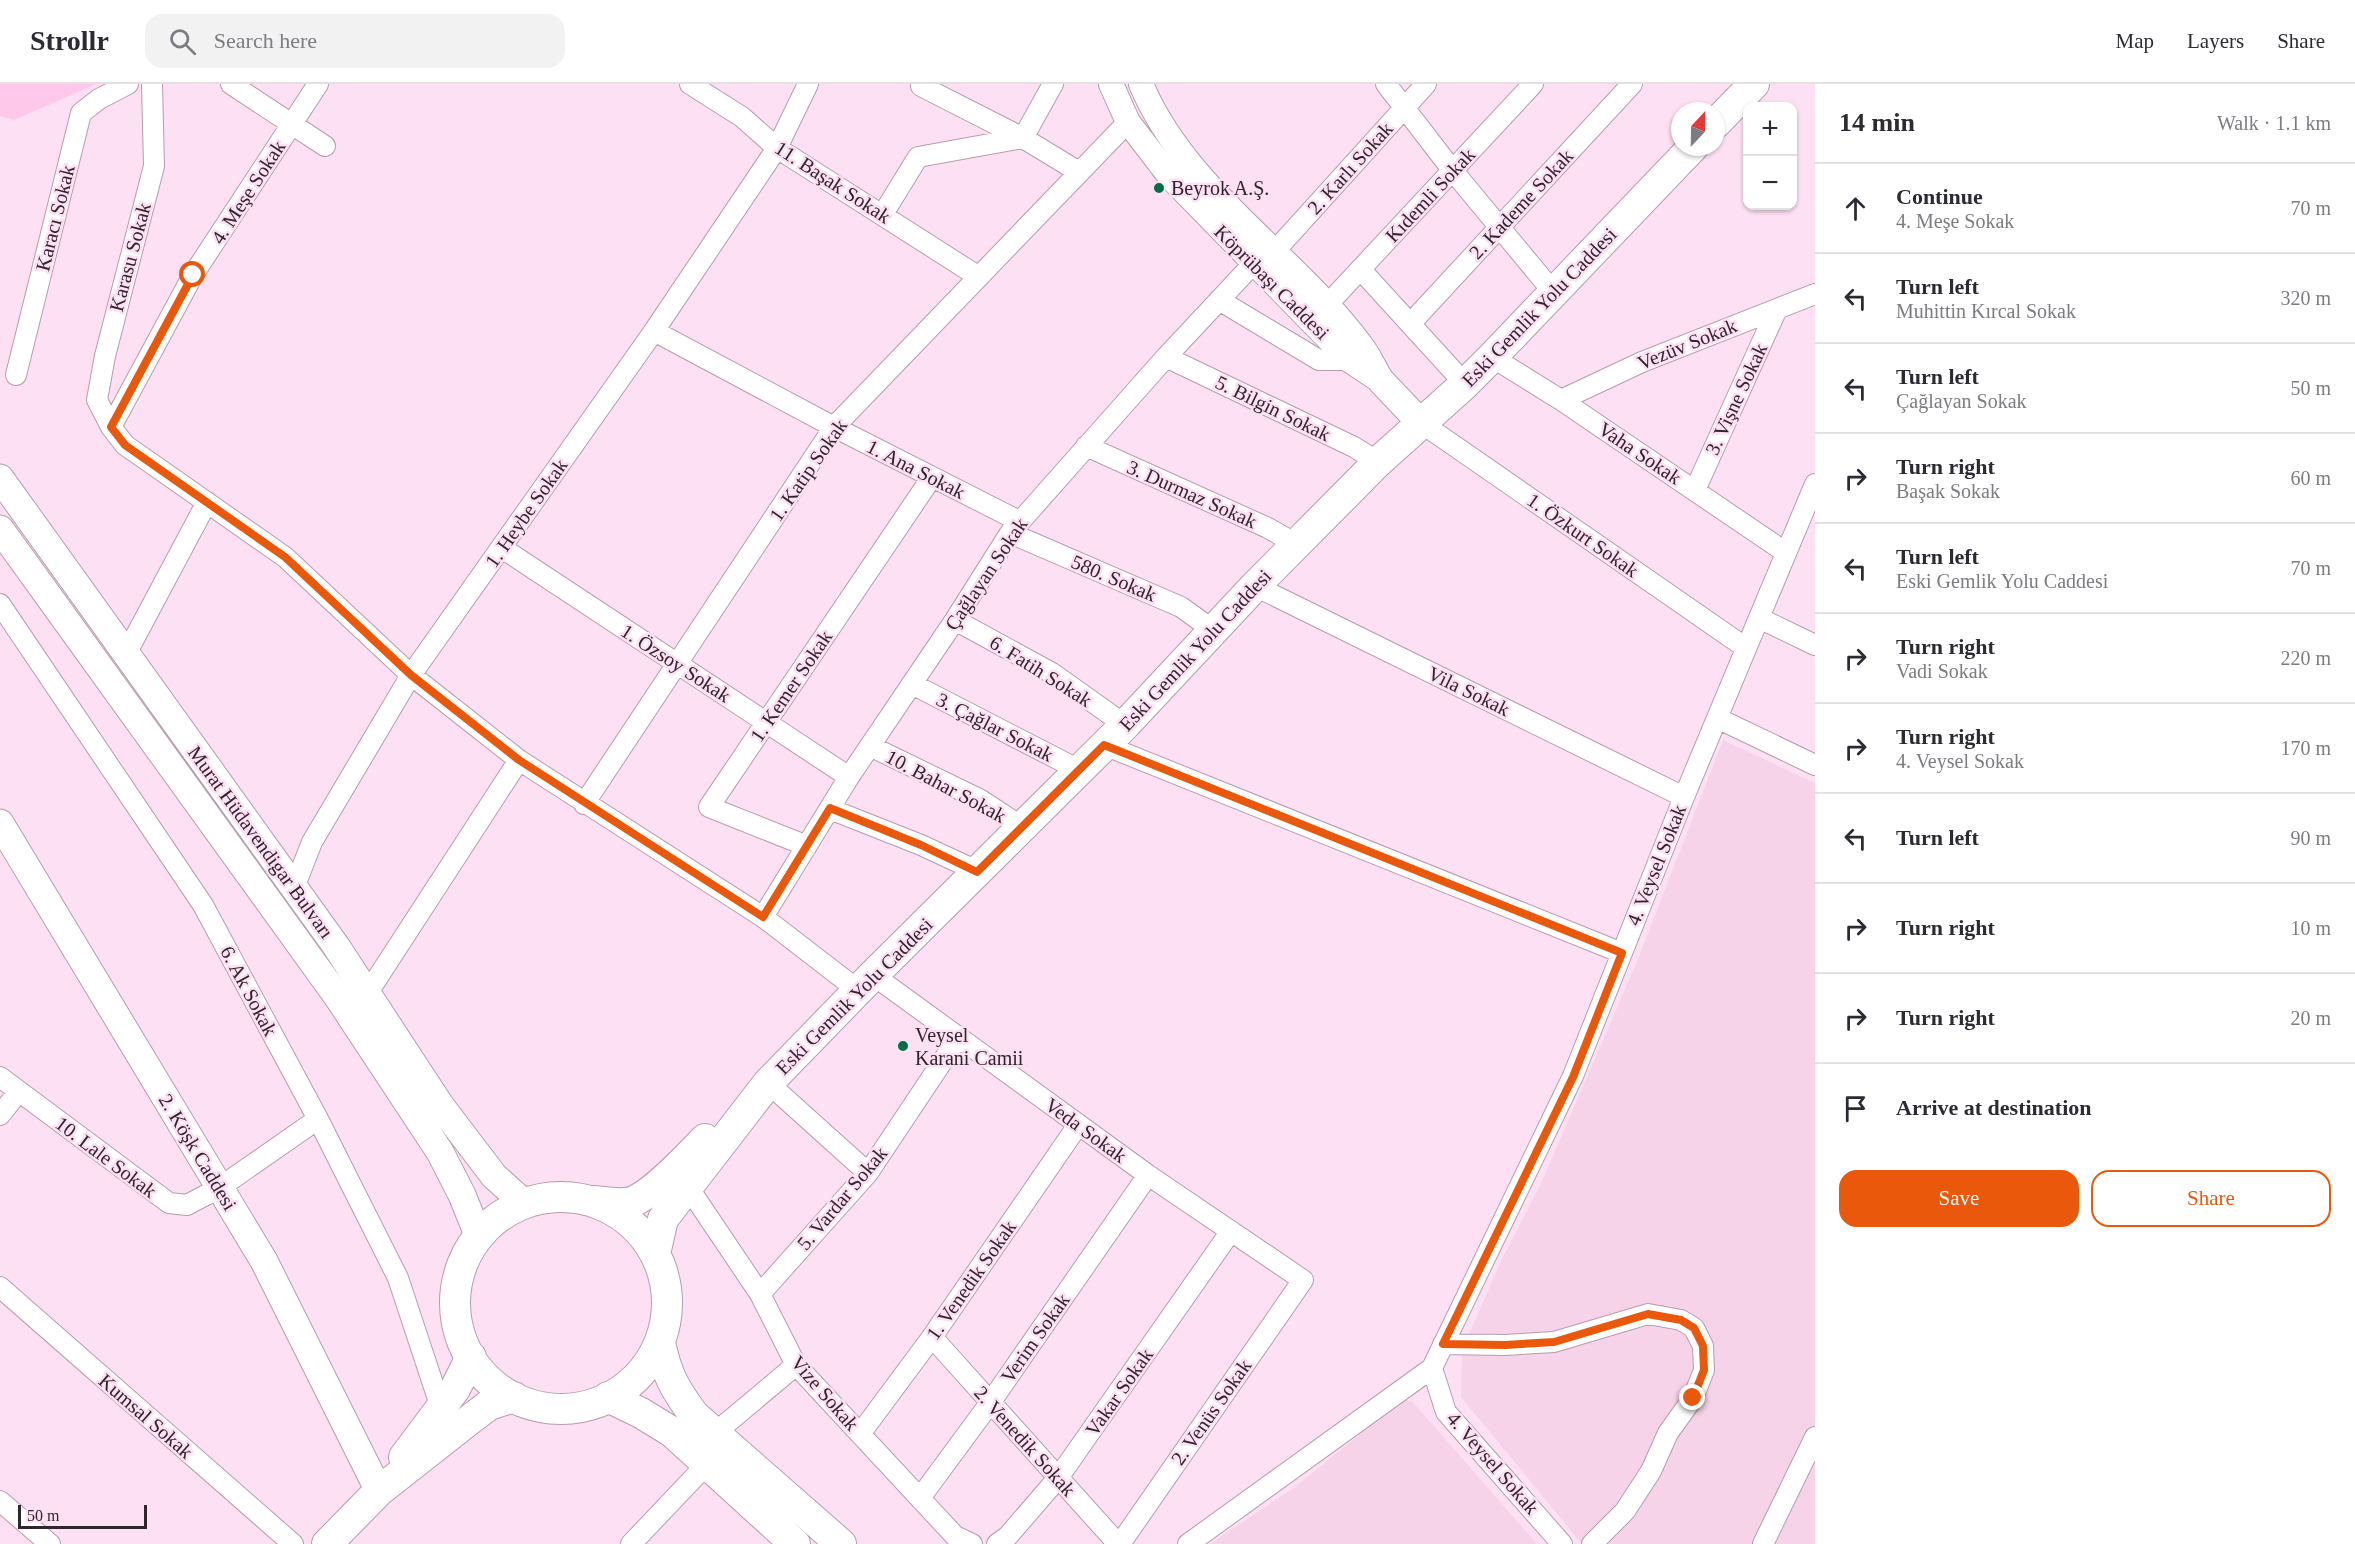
<!DOCTYPE html>
<meta charset="utf-8">
<style>
:root{--surface:#fff;--page:#f2f2f3;--text:#2b2b33;--muted:#7c7c81;--line:#e1e1e2;--accent:#ea580c}
body{margin:0;font-family:Georgia,serif;background:var(--page);color:var(--text)}
.controls{position:absolute;right:18px;top:18px;display:grid;overflow:hidden;border-radius:12px;box-shadow:0 2px 4px #0004}
.controls button{width:54px;height:54px;display:grid;place-items:center;padding:0;border:0;border-bottom:2px solid var(--line);background:var(--surface);color:var(--text);font:30px sans-serif}
.compass{position:absolute;left:1671px;top:18px;width:54px;height:54px;border-radius:50%;background:var(--surface);box-shadow:0 2px 4px #0004;rotate:22deg}
.scale{position:absolute;left:18px;bottom:15px;width:129px;box-sizing:border-box;padding-left:6px;border:3px solid #2f252c;border-top:0;font-size:16px;line-height:21px;white-space:nowrap;color:#2f252c;-webkit-text-stroke:4px #fde0f3;paint-order:stroke}
.stop{position:absolute;width:18px;height:18px;margin:-14px;border:4px solid #ea580c;border-radius:50%;background:#fff}
.stop.end{background:#ea580c;border-color:#fff;box-shadow:0 2px 6px #0008}
.list{margin:0;padding:0;list-style:none}
h2{display:flex;justify-content:space-between;align-items:center;height:78px;margin:0;padding:0 24px;font-size:26px}
h2 small{font-size:20px;font-weight:400;color:var(--muted)}
.list li{display:grid;grid-template-columns:39px 1fr auto;gap:18px;align-items:center;box-sizing:border-box;height:90px;padding:0 24px;border-top:2px solid var(--line)}
.list b{display:block;font-size:22px;white-space:nowrap}
.list p{margin:0;font-size:20px;white-space:nowrap;color:var(--muted)}
.list em{font-size:20px;font-style:normal;color:var(--muted)}
.actions{display:flex;gap:12px;padding:18px 24px}
.actions a{flex:1;padding:14px 0;border:2px solid var(--accent);border-radius:18px;text-align:center;font-size:21px;color:var(--accent)}
.actions .main{background:var(--accent);color:#fff}
.icon{flex:none;width:33px;height:33px;fill:none;stroke:currentColor;stroke-width:2;stroke-linecap:round;stroke-linejoin:round}
.map{position:relative;flex:none;width:1815px;height:1460px;overflow:hidden}
header{display:flex;align-items:center;gap:36px;box-sizing:border-box;height:84px;padding:0 30px;background:var(--surface);border-bottom:2px solid var(--line)}
header strong{font-size:28px}
nav{display:flex;gap:33px;margin-inline-start:auto;font-size:21px}
.search{width:420px;height:54px;background:var(--page);display:flex;align-items:center;gap:15px;box-sizing:border-box;padding:0 21px;border-radius:18px;color:var(--muted);font-size:22px}
main{display:flex}
aside{flex:1;background:var(--surface)}
.map>svg:first-child{display:block}
.built{fill:#f7d3ea}
.green{fill:#fec8eb}
.lines{fill:none;stroke-linecap:round;stroke-linejoin:round}
.minor-casing{stroke:#b79cad;stroke-width:22}
.tertiary-casing{stroke:#b79cad;stroke-width:26}
.secondary-casing{stroke:#b79cad;stroke-width:29}
.primary-casing{stroke:#b79cad;stroke-width:32}
.minor{stroke:#fff;stroke-width:20}
.tertiary{stroke:#fff;stroke-width:24}
.secondary{stroke:#fff;stroke-width:27}
.primary{stroke:#fff;stroke-width:30}
.route{stroke:#ea580c;stroke-width:8}
.poi-dot{fill:#026e46;stroke:#fde0f3;stroke-width:2}
.labels{text-anchor:middle;stroke-width:5;stroke-linejoin:round;paint-order:stroke}
.street-label{font-size:20px;fill:#2f252c;stroke:#fde0f3}
.poi-label{font-size:20px;fill:#2f252c;stroke:#fde0f3;text-anchor:start}
</style>
<header>
<strong>Strollr</strong>
<div class="search"><svg class="icon" aria-label="search" viewBox="0 0 24 24"><circle cx="10" cy="10" r="6"/><path d="M15 15l6 6"/></svg>Search here</div>
<nav><a>Map</a><a>Layers</a><a>Share</a></nav>
</header>
<main>
<div class="map">
<svg width="1815" height="1460" viewBox="0 0 1815 1460">
<rect width="100%" height="100%" fill="#fde0f3"/>
<!-- built -->
<path class="built" d="M1723 656 1815 699V1460H1582L1461 1313 1462 1267 1500 1179 1542 1097 1636 880Z
M1403 1315 1413 1318 1537 1460H1210L1295 1403Z"/>
<!-- green -->
<path class="green" d="M0 0H96L14 36 0 32Z"/>
<g class="lines">
<!-- minor casing -->
<g class="minor-casing">
<path id="minor" d="M152 0 154 82 105 272 97 316 111 343 125 361 285 473 411 591 519 676 763 833 859 907
M231 0 325 62
M690 0 742 33 777 64 979 193
M922 0 921 2 1023 54 1053 0
M1386 0 1453 87 1554 209
M883 130 918 73 1023 54 1079 88
M1274 168 1426 0
M1361 186 1465 300
M1219 216 1319 276H1349L1356 269
M1327 221 1533 0
M1410 240 1632 0
M654 247 834 343 1019 437
M1166 273 1354 363 1378 378
M1492 273 1561 316 1785 468
M16 291 81 29 99 15 128 0
M1561 316 1642 278 1815 210
M1420 338 1746 564
M111 343 193 191 318 0
M1086 362 1268 444 1296 460
M1695 406 1777 225
M1010 449 1181 523 1213 546
M502 464 849 693
M1255 502 1684 713
M0 520 203 821 318 1035 398 1194 441 1324
M1759 534 1815 561
M955 536 1052 589 1125 641
M126 570 207 418
M912 600 1079 686
M1717 634 1815 681
M1104 661 1622 869
M870 662 981 716 1022 743
M584 720 834 343 1128 38
M830 725 921 761 977 787
M807 762 709 723 932 393
M294 804 312 758 411 591 654 247 777 64 808 0
M763 833 849 693 955 536 1010 449 1166 273 1253 180
M873 891 1148 1091 1303 1196 1120 1460
M367 910 519 676
M0 993 169 1119 187 1121 219 1104 318 1035
M768 999 868 1089
M0 1031 19 1007
M688 1103 760 1210 796 1281 955 1452 972 1460
M0 1203 293 1460
M760 1210 868 1089 958 954
M932 1253 1118 1460
M1443 1260 1505 1261 1554 1258 1648 1230 1681 1236 1694 1244 1703 1262 1704 1286 1693 1314 1668 1349 1651 1387 1625 1427 1592 1460
M715 1349 796 1281
M860 1350 932 1253 1078 1041
M920 1414 990 1319 1148 1091
M0 1417 50 1460
M631 1460 707 1380
M997 1460 1008 1452 1058 1394 1231 1147
M1188 1460 1432 1284
M1562 1460 1446 1328 1432 1284 1573 992 1684 713 1815 400
M1763 1460 1815 1353"/>
</g>
<!-- tertiary casing -->
<g class="tertiary-casing">
<path id="tertiary" d="M1111 0 1128 38 1171 94 1349 276 1382 298
M1141 0C1186 107 1294 170 1361 261 1369 271 1374 283 1380 293"/>
</g>
<!-- secondary casing -->
<g class="secondary-casing">
<path id="secondary" d="M1382 298 1420 338
M0 394 336 862 440 1021 494 1092 524 1119
M0 445 337 912 440 1068 462 1111 479 1153
M0 739 264 1177 379 1407"/>
</g>
<!-- primary casing -->
<g class="primary-casing">
<path id="primary" d="M1716 39 1754 0
M455 1219a106 106 0 1 1 212 0a106 106 0 1 1-212 0Z
M594 1117C606 1118 619 1121 631 1118 653 1111 688 1072 705 1055
M655 1170 663 1135 768 999 873 891 1125 641 1255 502 1378 378 1465 300 1492 273 1693 63
M660 1259C667 1291 674 1304 694 1331L841 1460
M608 1313 641 1329 672 1348 795 1460
M404 1373 455 1305 471 1273
M327 1460 379 1407 468 1337 489 1321 514 1313"/>
</g>
<!-- minor -->
<use href="#minor" class="minor"/>
<!-- tertiary -->
<use href="#tertiary" class="tertiary"/>
<!-- secondary -->
<use href="#secondary" class="secondary"/>
<!-- primary -->
<use href="#primary" class="primary"/>
</g>
<g class="lines">
<!-- route -->
<path class="route" d="M193 191 111 343 125 361 285 473 411 591 519 676 763 833 830 724 921 761 977 788 1104 661 1622 869 1573 993 1443 1260 1505 1261 1554 1258 1648 1230 1681 1236 1694 1244 1703 1262 1704 1286 1693 1314"/>
</g>
<!-- markers -->
<g class="poi-dot">
<circle cx="1159" cy="104" r="6"/>
<circle cx="903" cy="962" r="6"/>
</g>
<g class="labels">
<!-- street labels -->
<g class="street-label">
<text transform="translate(1350 84) rotate(-48)" y="7">2. Karlı Sokak</text>
<text transform="translate(833 98) rotate(33)" y="7">11. Başak Sokak</text>
<text transform="translate(248 108) rotate(-57)" y="7">4. Meşe Sokak</text>
<text transform="translate(1430 111) rotate(-47)" y="7">Kıdemli Sokak</text>
<text transform="translate(1521 120) rotate(-47)" y="7">2. Kademe Sokak</text>
<text transform="translate(55 134) rotate(-76)" y="7">Karacı Sokak</text>
<text transform="translate(130 173) rotate(-75)" y="7">Karasu Sokak</text>
<text transform="translate(1272 198) rotate(45)" y="7">Köprübaşı Caddesi</text>
<text transform="translate(1539 223) rotate(-46)" y="7">Eski Gemlik Yolu Caddesi</text>
<text transform="translate(1687 260) rotate(-22)" y="7">Vezüv Sokak</text>
<text transform="translate(1736 315) rotate(-65)" y="7">3. Vişne Sokak</text>
<text transform="translate(1273 324) rotate(26)" y="7">5. Bilgin Sokak</text>
<text transform="translate(1640 369) rotate(34)" y="7">Vaha Sokak</text>
<text transform="translate(916 385) rotate(27)" y="7">1. Ana Sokak</text>
<text transform="translate(808 386) rotate(-55)" y="7">1. Katip Sokak</text>
<text transform="translate(1192 410) rotate(24)" y="7">3. Durmaz Sokak</text>
<text transform="translate(526 429) rotate(-55)" y="7">1. Heybe Sokak</text>
<text transform="translate(1583 451) rotate(35)" y="7">1. Özkurt Sokak</text>
<text transform="translate(986 490) rotate(-56)" y="7">Çağlayan Sokak</text>
<text transform="translate(1114 494) rotate(23)" y="7">580. Sokak</text>
<text transform="translate(1195 566) rotate(-47)" y="7">Eski Gemlik Yolu Caddesi</text>
<text transform="translate(676 579) rotate(33)" y="7">1. Özsoy Sokak</text>
<text transform="translate(1041 587) rotate(32)" y="7">6. Fatih Sokak</text>
<text transform="translate(791 602) rotate(-56)" y="7">1. Kemer Sokak</text>
<text transform="translate(1469 607) rotate(26)" y="7">Vila Sokak</text>
<text transform="translate(995 643) rotate(27)" y="7">3. Çağlar Sokak</text>
<text transform="translate(946 702) rotate(28)" y="7">10. Bahar Sokak</text>
<text transform="translate(261 758) rotate(54)" y="7">Murat Hüdavendigar Bulvarı</text>
<text transform="translate(1656 781) rotate(-68)" y="7">4. Veysel Sokak</text>
<text transform="translate(249 907) rotate(62)" y="7">6. Ak Sokak</text>
<text transform="translate(854 912) rotate(-45)" y="7">Eski Gemlik Yolu Caddesi</text>
<text transform="translate(1086 1046) rotate(36)" y="7">Veda Sokak</text>
<text transform="translate(198 1068) rotate(59)" y="7">2. Köşk Caddesi</text>
<text transform="translate(106 1073) rotate(37)" y="7">10. Lale Sokak</text>
<text transform="translate(842 1114) rotate(-50)" y="7">5. Vardar Sokak</text>
<text transform="translate(971 1196) rotate(-55)" y="7">1. Venedik Sokak</text>
<text transform="translate(1035 1254) rotate(-55)" y="7">Verim Sokak</text>
<text transform="translate(1119 1308) rotate(-55)" y="7">Vakar Sokak</text>
<text transform="translate(825 1309) rotate(49)" y="7">Vize Sokak</text>
<text transform="translate(1211 1328) rotate(-55)" y="7">2. Venüs Sokak</text>
<text transform="translate(146 1332) rotate(41)" y="7">Kumsal Sokak</text>
<text transform="translate(1025 1357) rotate(48)" y="7">2. Venedik Sokak</text>
<text transform="translate(1493 1379) rotate(49)" y="7">4. Veysel Sokak</text>
</g>
<!-- poi labels -->
<g class="poi-label">
<text x="1171" y="111">Beyrok A.Ş.</text>
<text x="915" y="958">Veysel<tspan x="915" dy="23">Karani Camii</tspan></text>
</g>
</g>
</svg>
<div class="controls">
<button>+</button>
<button>−</button>
</div>
<svg class="compass" viewBox="-18 -18 36 36"><path d="M0-13l5 13h-10z" fill="#e53935"/><path d="M0 13l5-13h-10z" fill="#7c7c81"/></svg>
<div class="scale">50 m</div>
<div class="stop" style="left:193px;top:191px"></div>
<div class="stop end" style="left:1693px;top:1314px"></div>
</div>
<aside>
<h2>14 min<small>Walk · 1.1 km</small></h2>
<ul class="list">
<li><svg class="icon" aria-label="ahead" viewBox="0 0 24 24"><path d="M12 20V5M6 11l6-6 6 6"/></svg><div><b>Continue</b><p>4. Meşe Sokak</p></div><em>70 m</em></li>
<li><svg class="icon" aria-label="left" viewBox="0 0 24 24"><path d="M17 20v-9H6M10 6l-5 5 5 5"/></svg><div><b>Turn left</b><p>Muhittin Kırcal Sokak</p></div><em>320 m</em></li>
<li><svg class="icon" aria-label="left" viewBox="0 0 24 24"><path d="M17 20v-9H6M10 6l-5 5 5 5"/></svg><div><b>Turn left</b><p>Çağlayan Sokak</p></div><em>50 m</em></li>
<li><svg class="icon" aria-label="right" viewBox="0 0 24 24"><path d="M7 20v-9h11M14 6l5 5-5 5"/></svg><div><b>Turn right</b><p>Başak Sokak</p></div><em>60 m</em></li>
<li><svg class="icon" aria-label="left" viewBox="0 0 24 24"><path d="M17 20v-9H6M10 6l-5 5 5 5"/></svg><div><b>Turn left</b><p>Eski Gemlik Yolu Caddesi</p></div><em>70 m</em></li>
<li><svg class="icon" aria-label="right" viewBox="0 0 24 24"><path d="M7 20v-9h11M14 6l5 5-5 5"/></svg><div><b>Turn right</b><p>Vadi Sokak</p></div><em>220 m</em></li>
<li><svg class="icon" aria-label="right" viewBox="0 0 24 24"><path d="M7 20v-9h11M14 6l5 5-5 5"/></svg><div><b>Turn right</b><p>4. Veysel Sokak</p></div><em>170 m</em></li>
<li><svg class="icon" aria-label="left" viewBox="0 0 24 24"><path d="M17 20v-9H6M10 6l-5 5 5 5"/></svg><div><b>Turn left</b></div><em>90 m</em></li>
<li><svg class="icon" aria-label="right" viewBox="0 0 24 24"><path d="M7 20v-9h11M14 6l5 5-5 5"/></svg><div><b>Turn right</b></div><em>10 m</em></li>
<li><svg class="icon" aria-label="right" viewBox="0 0 24 24"><path d="M7 20v-9h11M14 6l5 5-5 5"/></svg><div><b>Turn right</b></div><em>20 m</em></li>
<li><svg class="icon" aria-label="arrive" viewBox="0 0 24 24"><path d="M6 21V4h12l-3 4 3 4H6"/></svg><div><b>Arrive at destination</b></div></li>
</ul>
<div class="actions"><a class="main">Save</a><a>Share</a></div>
</aside>
</main>
